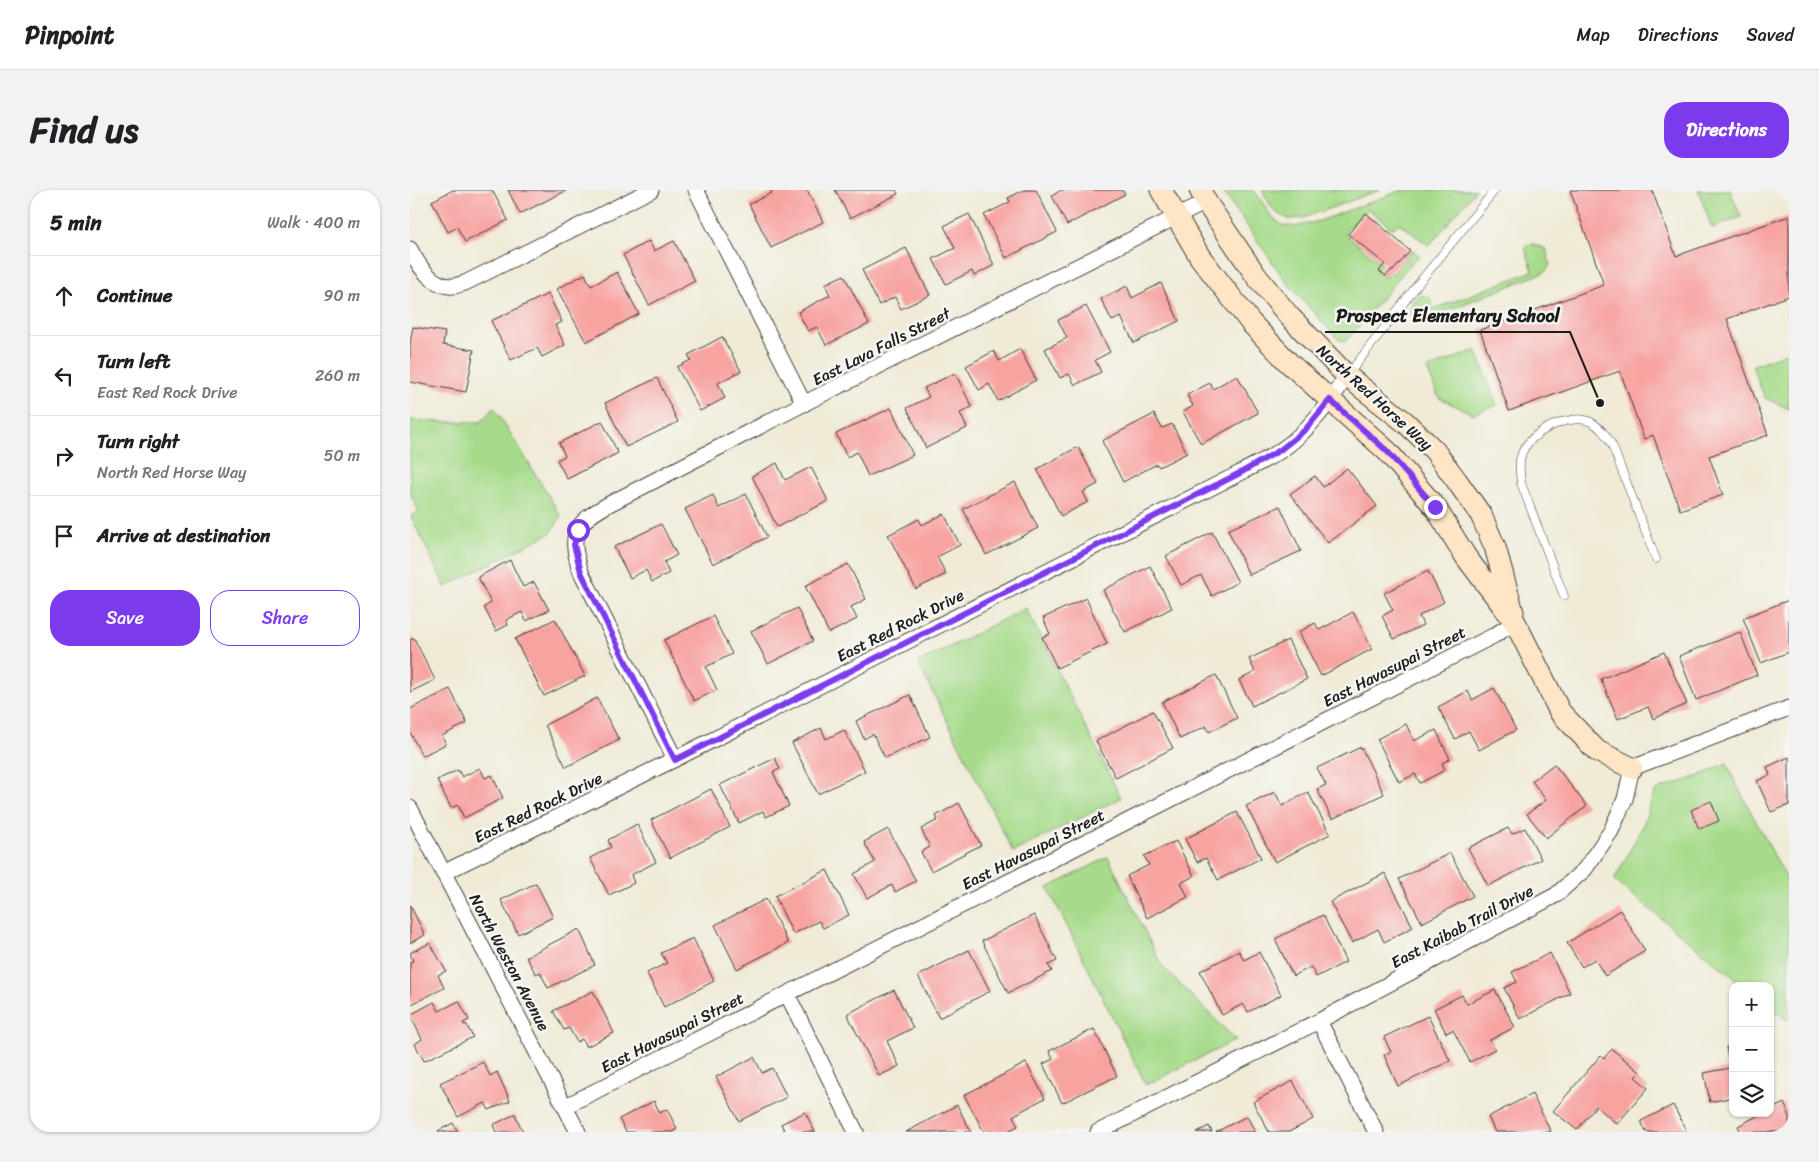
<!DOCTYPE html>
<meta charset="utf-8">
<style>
:root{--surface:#fff;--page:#f2f2f2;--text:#202124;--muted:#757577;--line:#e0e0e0;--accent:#7c3aed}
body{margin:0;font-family:Sriracha,sans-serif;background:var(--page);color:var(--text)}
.controls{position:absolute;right:15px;bottom:15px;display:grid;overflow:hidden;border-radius:10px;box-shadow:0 1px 4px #0004}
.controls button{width:45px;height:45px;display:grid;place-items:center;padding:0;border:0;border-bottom:1px solid var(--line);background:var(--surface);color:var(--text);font:25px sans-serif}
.stop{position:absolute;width:15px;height:15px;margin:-11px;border:4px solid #7c3aed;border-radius:50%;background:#fff}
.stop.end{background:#7c3aed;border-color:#fff;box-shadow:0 1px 5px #0008}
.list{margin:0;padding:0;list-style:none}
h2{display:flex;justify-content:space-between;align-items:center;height:65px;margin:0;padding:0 20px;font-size:21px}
h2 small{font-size:16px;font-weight:400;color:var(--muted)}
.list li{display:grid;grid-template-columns:32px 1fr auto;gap:15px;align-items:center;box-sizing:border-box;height:80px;padding:0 20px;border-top:1px solid var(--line)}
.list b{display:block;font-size:19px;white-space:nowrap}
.list p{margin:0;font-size:16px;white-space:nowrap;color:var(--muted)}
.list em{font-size:16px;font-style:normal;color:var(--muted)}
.actions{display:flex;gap:10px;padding:15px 20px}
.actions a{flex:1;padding:11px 0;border:1px solid var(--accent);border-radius:20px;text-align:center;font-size:18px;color:var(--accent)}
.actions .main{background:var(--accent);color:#fff}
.icon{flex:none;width:28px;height:28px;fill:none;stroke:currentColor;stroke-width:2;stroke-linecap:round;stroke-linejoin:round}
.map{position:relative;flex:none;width:1379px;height:942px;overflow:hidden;border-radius:20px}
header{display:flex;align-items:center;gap:30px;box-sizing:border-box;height:70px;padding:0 25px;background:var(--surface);border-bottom:1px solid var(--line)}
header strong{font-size:24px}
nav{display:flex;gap:28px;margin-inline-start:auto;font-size:18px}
.intro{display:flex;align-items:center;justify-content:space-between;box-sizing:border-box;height:120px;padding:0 30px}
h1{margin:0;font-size:35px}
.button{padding:12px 22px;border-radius:20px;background:var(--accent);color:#fff;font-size:18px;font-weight:700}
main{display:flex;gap:30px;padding:0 30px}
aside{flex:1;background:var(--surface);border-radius:20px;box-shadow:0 1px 4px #0004}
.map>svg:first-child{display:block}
.green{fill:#a7db8b;stroke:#627c54}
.building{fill:#f7a3a0}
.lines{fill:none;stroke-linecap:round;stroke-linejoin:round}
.lane-casing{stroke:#3c3b38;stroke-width:9}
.street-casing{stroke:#3c3b38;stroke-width:17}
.secondary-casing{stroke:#3c3b38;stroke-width:23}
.lane{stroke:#fff;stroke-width:8}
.street{stroke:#fff;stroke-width:15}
.secondary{stroke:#fde5c5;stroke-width:21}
.route{stroke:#7c3aed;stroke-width:6}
.labels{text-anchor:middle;stroke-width:5;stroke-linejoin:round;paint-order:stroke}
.street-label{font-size:16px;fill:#1c1c1c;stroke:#f6f6f2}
.leader{fill:none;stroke:#1c1c1c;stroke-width:2}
.callout-dot{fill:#1c1c1c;stroke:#f6f6f2;stroke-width:2}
.callout-label{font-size:18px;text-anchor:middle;font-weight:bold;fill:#1c1c1c;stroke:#f6f6f2;stroke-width:5;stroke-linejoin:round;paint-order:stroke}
</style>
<header>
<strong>Pinpoint</strong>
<nav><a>Map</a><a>Directions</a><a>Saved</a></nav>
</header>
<div class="intro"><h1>Find us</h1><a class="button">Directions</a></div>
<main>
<aside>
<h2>5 min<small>Walk · 400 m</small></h2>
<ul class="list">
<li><svg class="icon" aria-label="ahead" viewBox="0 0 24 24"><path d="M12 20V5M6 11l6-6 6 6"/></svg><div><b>Continue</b></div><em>90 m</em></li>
<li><svg class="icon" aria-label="left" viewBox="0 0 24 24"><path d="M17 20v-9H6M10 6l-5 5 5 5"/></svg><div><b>Turn left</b><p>East Red Rock Drive</p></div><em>260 m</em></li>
<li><svg class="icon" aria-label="right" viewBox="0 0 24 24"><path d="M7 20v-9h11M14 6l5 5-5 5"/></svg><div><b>Turn right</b><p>North Red Horse Way</p></div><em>50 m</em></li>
<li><svg class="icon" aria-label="arrive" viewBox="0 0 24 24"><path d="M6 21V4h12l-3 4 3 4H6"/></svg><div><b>Arrive at destination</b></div></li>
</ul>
<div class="actions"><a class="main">Save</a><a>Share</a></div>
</aside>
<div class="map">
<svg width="1379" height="942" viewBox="0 0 1379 942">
<rect width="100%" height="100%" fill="#f6f6f2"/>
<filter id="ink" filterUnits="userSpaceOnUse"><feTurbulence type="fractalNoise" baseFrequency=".02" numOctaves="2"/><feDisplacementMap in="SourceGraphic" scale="10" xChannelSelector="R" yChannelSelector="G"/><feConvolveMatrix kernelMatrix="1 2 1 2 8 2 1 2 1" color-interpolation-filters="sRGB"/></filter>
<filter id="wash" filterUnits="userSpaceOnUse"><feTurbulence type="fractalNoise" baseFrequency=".0096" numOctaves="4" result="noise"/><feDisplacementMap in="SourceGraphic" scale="20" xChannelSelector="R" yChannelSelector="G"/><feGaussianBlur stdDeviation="1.12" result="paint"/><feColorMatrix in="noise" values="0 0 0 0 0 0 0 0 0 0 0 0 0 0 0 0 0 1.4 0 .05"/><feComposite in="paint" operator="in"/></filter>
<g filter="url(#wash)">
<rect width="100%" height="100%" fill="#f0ebd7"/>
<!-- green -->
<path class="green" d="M812 0H844L862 27 872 35 885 37 913 30 992 0H1066L1019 56 989 33 982 39 958 19 934 43 972 74 967 80 976 88 981 82 983 84 1002 60 1010 66 1005 69 998 77 936 151 929 150 877 93Z
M852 0H970L893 28 879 29 868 24 861 17Z
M1288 0H1320L1331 27 1302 38Z
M1123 54 1136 59 1140 75 1135 82 1008 132 1001 125C1001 112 1001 111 1013 105L1019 107 1024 119 1123 81 1115 58 1117 55Z
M1066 160 1087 215 1063 224 1029 208 1017 179Z
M1379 162V219L1355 208 1342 176Z
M84 217 151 326 142 342 35 397 1 326 9 322 0 303V230L31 232H71Z
M616 418 711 608 603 662 508 473Z
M1317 573 1326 594 1379 693V827L1377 830 1360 817V796H1334L1204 690 1232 638 1244 603 1249 599 1287 587Z
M698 667 752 776 826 850 736 895 638 698Z"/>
<g id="blocks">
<!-- building -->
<path class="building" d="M43 0H82L98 30 55 52 47 37 38 42 22 11Z
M98 0H157L110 24Z
M360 0H397L413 32 361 58 339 14 362 3Z
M425 0H486L488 4 440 28Z
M614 0H626L647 42 596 68 574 25 600 12 598 8Z
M651 0H712L715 4 657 35 642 6Z
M1160 0H1242L1266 66 1379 26V106L1317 129 1358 245 1299 266 1313 305 1270 320 1243 245 1234 249 1210 181 1099 221 1070 140 1194 95Z
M956 23 1000 61 983 81 981 80 976 86 969 81 975 74 938 44Z
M559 24 584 75 564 86 562 81 536 94 523 69 545 58 534 36Z
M239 51 244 61 264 51 285 91 239 115 213 65Z
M496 58 520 105 491 119 485 107 469 115 452 80Z
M207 82 229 124 176 152 147 99 175 84 181 96Z
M434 85 459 134 416 155 407 137 398 141 388 122 420 105 415 94Z
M751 93 769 131 724 153 711 127 702 131 691 109 717 96 722 108Z
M138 104 152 132 145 135 155 155 132 167 127 158 101 170 81 131Z
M676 116 700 162 685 170 691 182 665 195 659 184 650 188 635 159 657 148 648 130Z
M3 137 35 142 33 155 64 160 56 202 0 192V153Z
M312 147 331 181 308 193 315 208 290 221 267 177 281 170 278 165Z
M610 159 626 190 588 211 579 194 569 200 556 176 584 161 589 171Z
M545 183 562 217 550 223 557 238 516 258 497 218 519 207 514 198Z
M827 185 848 223 791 254 773 222 783 216 777 205 800 193 803 199Z
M247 188 268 232 216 257 195 213Z
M481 218 503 265 458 286 447 262 437 267 426 244Z
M744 224 752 238 762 234 777 263 749 277 747 274 713 292 692 251Z
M192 231 208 263 157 289 147 270 155 266 149 253Z
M668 257 688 294 673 302 678 312 651 326 627 279Z
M367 273 375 290 401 277 418 311 367 337 342 286Z
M937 278 967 316 918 353 880 304 905 286 913 297Z
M605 292 628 338 576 365 553 319Z
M336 304 357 347 303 374 275 319 303 305 309 318Z
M870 316 891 361 839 385 818 340Z
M534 324 550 355 527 367 536 384 506 399 478 345 509 329 512 335Z
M251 334 267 365 254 372 259 383 242 392 236 380 220 388 204 357Z
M802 342 828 392 802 406 791 385 771 395 756 366Z
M100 370 113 397 124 392 139 420 116 431 112 422 96 430 98 435 86 441 74 417 81 413 68 387Z
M438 374 456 409 441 417 447 429 419 443 395 396Z
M740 376 762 418 715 442 693 400Z
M1018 381 1034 412 1009 426 1013 435 984 449 972 426 983 420 974 403Z
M676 408 697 454 647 478 632 447 640 444 633 428Z
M1379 410V462L1351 473 1333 428Z
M387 418 403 451 358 474 341 441Z
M943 422 962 459 911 486 889 442 905 433 909 440Z
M303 426 322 464 296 477 307 500 284 511 254 450Z
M145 429 175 486 134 506 105 449Z
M1330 442 1347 485 1286 510 1269 466Z
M4 448 25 490 0 502V450Z
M878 450 897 489 842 516 829 490 845 482 839 469Z
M1254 462 1277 514 1243 529 1238 517 1208 529 1191 489Z
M806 485 827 528 799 542 796 536 770 549 752 512Z
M1084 498 1106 540 1069 560 1059 541 1045 549 1028 517 1058 501 1062 510Z
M40 499 57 533 32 546 36 554 12 566 0 542V519Z
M500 505 520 547 475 568 463 544 454 549 446 531Z
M187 508 209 550 156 577 135 535Z
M743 521 763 558 706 588 686 551Z
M996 534 1004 551 1026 540 1040 569 1032 573 1035 580 1010 593 1005 584 989 592 967 549Z
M411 538 416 549 434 540 455 581 408 604 382 553Z
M951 557 974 604 922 629 907 599 916 595 907 578Z
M1379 567V615L1361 622 1347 591 1360 585 1357 577Z
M365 568 370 579 363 582 379 616 356 627 353 621 329 633 310 595Z
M1144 574 1177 616 1136 648 1117 624 1136 610 1122 591Z
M70 578 75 588 82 585 93 608 54 628 48 615 41 618 27 590 48 580 52 587Z
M301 599 320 637 260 668 241 630Z
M865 602 872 616 898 602 920 644 865 672 836 616Z
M1301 611 1309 631 1289 639 1281 620Z
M549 613 571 655 521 681 511 662 520 657 511 639 528 630 526 626Z
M827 622 851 668 808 690 796 668 787 672 775 649Z
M227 634 246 672 221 685 224 693 199 705 180 668 201 657 198 650Z
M1098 638 1102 644 1115 638 1131 669 1078 696 1058 658Z
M478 639 506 691 485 702 482 695 457 708 444 684 465 672 454 652Z
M766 651 784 686 771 693 778 707 737 728 717 686 739 675 734 666Z
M1040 663 1063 706 1012 733 989 689Z
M417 680 439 725 413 738 409 731 383 744 365 706Z
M975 683 1003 737 974 752 968 739 942 753 920 712Z
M126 693 143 727 108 744 91 710Z
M356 709 378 753 327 779 305 735Z
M0 715 15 745 0 753Z
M1210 720 1235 761 1195 786 1185 769 1172 777 1157 753Z
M624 725 647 771 638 775 642 781 598 803 572 751Z
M913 725 936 772 906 787 901 777 883 786 865 749Z
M169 739 185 775 138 798 130 782 126 784 116 767Z
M283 748 304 791 254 817 237 783 257 773 251 763Z
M20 753 36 781 28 785 34 798 0 815V772L3 771 0 763Z
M559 760 580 801 529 828 508 786Z
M829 761 834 770 849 762 871 805 838 822 833 814 812 825 790 781Z
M1140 763 1160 803 1110 829 1094 798 1107 792 1102 782Z
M484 800 503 838 477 851 489 876 469 886 437 824Z
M1085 800 1105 837 1080 850 1085 859 1060 872 1043 840 1036 843 1024 819 1052 805 1057 814Z
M183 801 204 843 176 857 172 849 167 852 159 838 154 840 143 821Z
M49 811 59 830 53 833 54 835 56 834 63 847 14 871 5 854 12 849 0 825 24 812 29 821Z
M1018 826 1040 871 988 896 974 865 981 862 974 847Z
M684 839 707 886 652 913 633 874 643 869 639 861Z
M1323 856V907L1300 912 1294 883 1320 878 1316 857Z
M1202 859 1230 882 1225 887 1238 898 1207 934 1186 916 1167 940 1143 921 1191 865 1194 868Z
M344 867 352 883 362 878 377 907 329 931 306 887Z
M73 872 80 886 87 882 100 911 79 920 75 913 48 927 30 893Z
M616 873 635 908 603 926 608 936 596 942H574L554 905Z
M883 891 903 929 879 942H859L843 912Z
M1122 904 1141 942H1085L1078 927Z
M244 911 250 923 257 919 267 939 262 942H216L209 929Z
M1374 913 1379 924V942H1331L1328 936 1353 923H1360V920Z
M547 915 561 942H496Z
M1263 915 1277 942H1236L1231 931Z
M395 922 405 942H375L371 934Z
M105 924 113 942H86L83 935Z
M837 926 845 942H806Z
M43 933 48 942H29L28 941Z
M799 936 802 942H787Z"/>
</g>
</g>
<g filter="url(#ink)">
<use href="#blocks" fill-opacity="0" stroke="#3c3b38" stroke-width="1"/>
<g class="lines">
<!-- lane casing -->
<g class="lane-casing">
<path id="lane" d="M938 185 1008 94 1085 0
M1154 406 1111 293C1110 283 1108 272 1112 263 1120 242 1160 222 1181 232 1191 237 1197 246 1202 255L1246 369"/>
</g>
<!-- street casing -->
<g class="street-casing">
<path id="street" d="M286 0 394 214
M0 59C8 75 20 94 39 96 44 97 51 94 55 93L241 0
M265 569 171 382C157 342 166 332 201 313L397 212 796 12
M0 618 168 942
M33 683 265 569 832 282C844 275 858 269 870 261 898 242 918 214 937 186
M377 804 446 942
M909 831 966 942
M156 916 1085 445 1105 432
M688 942 909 831 1146 705 1175 679 1201 641 1215 609 1222 578 1379 518"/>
</g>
<!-- secondary casing -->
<g class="secondary-casing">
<path id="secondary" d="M751 0 790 67 841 133 879 173 977 261 1025 317 1056 367 1105 432 1150 522 1187 561 1222 578
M790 0 796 12 847 87 879 126 937 186 996 233 1024 260 1047 291 1071 325 1085 357 1103 422"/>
</g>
<!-- lane -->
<use href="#lane" class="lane"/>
<!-- street -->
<use href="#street" class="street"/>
<!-- secondary -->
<use href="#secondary" class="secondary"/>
</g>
</g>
<g class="lines" filter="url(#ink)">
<!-- route -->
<path class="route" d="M168 340 164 355 171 382 265 570 832 282 870 260 895 240 920 210 977 261 1025 317"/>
</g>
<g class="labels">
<!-- street labels -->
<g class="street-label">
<text transform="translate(471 156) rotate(-27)" y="6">East Lava Falls Street</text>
<text transform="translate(965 207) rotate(42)" y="6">North Red Horse Way</text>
<text transform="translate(490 435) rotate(-27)" y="6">East Red Rock Drive</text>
<text transform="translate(984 476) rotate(-27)" y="6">East Havasupai Street</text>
<text transform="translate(128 617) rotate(-26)" y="6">East Red Rock Drive</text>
<text transform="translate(623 659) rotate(-27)" y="6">East Havasupai Street</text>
<text transform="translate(1052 736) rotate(-28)" y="6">East Kaibab Trail Drive</text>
<text transform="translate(100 772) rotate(62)" y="6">North Weston Avenue</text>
<text transform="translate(262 842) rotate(-27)" y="6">East Havasupai Street</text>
</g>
</g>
<!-- callouts -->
<path class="leader" d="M1190 213L1160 142H915"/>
<circle class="callout-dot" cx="1190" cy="213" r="5"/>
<g class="callout-label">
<text x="1038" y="132">Prospect Elementary School</text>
</g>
</svg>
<div class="controls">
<button>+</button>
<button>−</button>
<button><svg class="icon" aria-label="layers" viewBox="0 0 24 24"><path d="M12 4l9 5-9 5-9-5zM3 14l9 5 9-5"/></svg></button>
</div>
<div class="stop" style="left:168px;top:340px"></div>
<div class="stop end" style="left:1025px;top:317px"></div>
</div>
</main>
